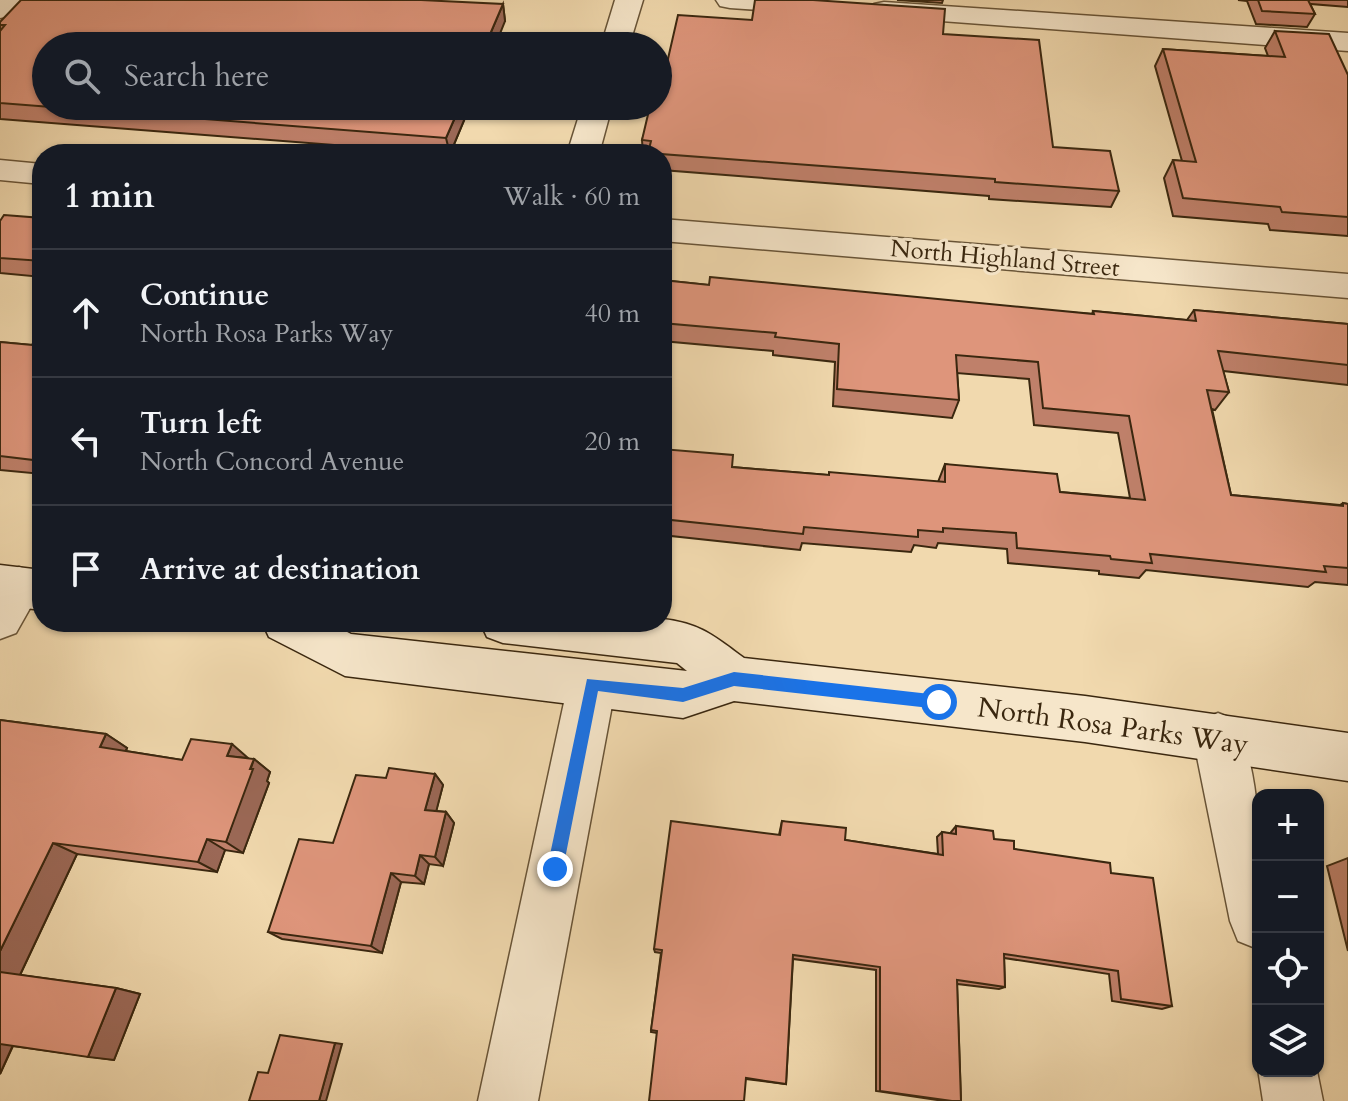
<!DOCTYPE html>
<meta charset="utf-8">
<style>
:root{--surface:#171b24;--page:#242831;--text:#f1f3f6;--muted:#9ea1a6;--line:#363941}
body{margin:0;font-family:Cardo,serif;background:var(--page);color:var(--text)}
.controls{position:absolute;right:24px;bottom:24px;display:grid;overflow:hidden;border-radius:16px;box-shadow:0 2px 6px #0004}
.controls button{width:72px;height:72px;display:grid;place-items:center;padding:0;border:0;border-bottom:2px solid var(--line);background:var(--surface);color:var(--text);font:40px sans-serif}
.stop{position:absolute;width:24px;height:24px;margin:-18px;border:6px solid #1a73e8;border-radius:50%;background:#fff}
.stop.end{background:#1a73e8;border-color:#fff;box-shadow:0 2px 8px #0008}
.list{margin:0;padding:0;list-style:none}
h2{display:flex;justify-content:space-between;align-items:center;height:104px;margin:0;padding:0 32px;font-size:34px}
h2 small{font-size:26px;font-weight:400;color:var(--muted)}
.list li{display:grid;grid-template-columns:52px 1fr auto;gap:24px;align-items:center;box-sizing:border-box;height:128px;padding:0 32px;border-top:2px solid var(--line)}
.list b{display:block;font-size:30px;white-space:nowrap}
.list p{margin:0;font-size:26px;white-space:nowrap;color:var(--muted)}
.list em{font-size:26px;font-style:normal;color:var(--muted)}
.icon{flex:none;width:44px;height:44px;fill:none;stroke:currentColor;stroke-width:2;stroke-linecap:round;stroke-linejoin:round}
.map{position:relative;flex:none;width:1348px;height:1101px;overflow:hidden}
.search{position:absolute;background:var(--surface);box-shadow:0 2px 6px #0004;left:32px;top:32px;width:640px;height:88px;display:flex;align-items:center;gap:20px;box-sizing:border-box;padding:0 28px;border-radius:44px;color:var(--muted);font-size:30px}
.panel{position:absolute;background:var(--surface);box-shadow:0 2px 6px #0004;left:32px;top:144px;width:640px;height:488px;border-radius:32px}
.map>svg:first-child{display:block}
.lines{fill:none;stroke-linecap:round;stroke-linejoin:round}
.minor-casing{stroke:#685437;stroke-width:3}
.tertiary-casing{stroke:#685437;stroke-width:3}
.secondary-casing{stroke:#3a270f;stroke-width:3}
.minor{fill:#f6e6ca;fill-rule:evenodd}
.tertiary{fill:#f6e6ca;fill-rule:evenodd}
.secondary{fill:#f6e6ca;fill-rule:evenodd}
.wall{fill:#bf806a;stroke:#3a270f;stroke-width:2}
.shaded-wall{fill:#9b6856;stroke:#3a270f;stroke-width:2}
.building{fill:#de957b;stroke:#3a270f;stroke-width:2}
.route{fill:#1a73e8}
.labels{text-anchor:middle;stroke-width:6;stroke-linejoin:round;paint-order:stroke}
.far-street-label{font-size:24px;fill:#3a270f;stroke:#f6e6ca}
.street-label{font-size:28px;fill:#3a270f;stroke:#f6e6ca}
</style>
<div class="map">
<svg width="1348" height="1101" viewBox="0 0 1348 1101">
<rect width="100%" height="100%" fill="#f1d9ae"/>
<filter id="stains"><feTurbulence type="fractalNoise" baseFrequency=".0025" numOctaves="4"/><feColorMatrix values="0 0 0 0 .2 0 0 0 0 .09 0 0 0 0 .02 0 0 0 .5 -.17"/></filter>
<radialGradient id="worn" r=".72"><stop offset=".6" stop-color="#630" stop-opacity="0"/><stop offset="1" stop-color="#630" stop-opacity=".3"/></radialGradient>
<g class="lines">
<!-- minor casing -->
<g class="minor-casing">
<path id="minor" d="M615 0H643L629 46H601Z
M716 0H825L830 6 826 12 816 14 730 8 720 6Z
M884 2 1348 33V51L874 16 870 10 874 4Z
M582 106H612L599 154H567Z
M0 160 42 164V184L0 180Z
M662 219 1348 274V298L662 241Z
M19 567 35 573 42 587 16 633 0 639V578L3 573Z
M592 662 609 668 616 684 538 1101H478L568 684 575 668Z
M1218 713 1236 720C1267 792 1258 872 1258 949L1238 941 1230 921 1193 737 1200 720Z
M1258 1069 1317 1071 1323 1101H1263Z"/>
</g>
<!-- tertiary casing -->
<g class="tertiary-casing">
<path id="tertiary" d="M0 0H25L10 16 0 18Z"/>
</g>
<!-- secondary casing -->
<g class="secondary-casing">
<path id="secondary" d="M0 565 42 570V610L0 605Z
M662 619C700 623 714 636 744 658L1085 696 1348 733V781L1085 742 734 701 683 718 345 676 269 637 262 622H328L351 634 687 671 677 663 503 643 487 637 480 622H662Z"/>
</g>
<!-- minor -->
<use href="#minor" class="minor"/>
<!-- tertiary -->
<use href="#tertiary" class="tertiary"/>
<!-- secondary -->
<use href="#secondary" class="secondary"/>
</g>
<!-- wall -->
<path class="wall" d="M897 0H943L942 3Z
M1238 0H1348V7L1310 4 1315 14 1307 27 1256 24 1247 1Z
M503 4 505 21 46 106H470L450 154 0 119V22Z
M1275 31 1348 75V236L1270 230 1268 224 1173 216 1164 178 1173 160 1182 161 1155 66 1163 49 1268 56 1265 48Z
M943 34 1053 147 1119 191 1111 207 989 199V196L662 170V154H643L642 140 662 85Z
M42 218V277L0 273V221Z
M662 280 709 285 1092 314 1093 311 1187 320 1194 310 1348 324V385L1223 371 1229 392 1215 410 1212 409 1231 495 1340 505 1343 503 1348 504V585L1315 582 1308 587 1146 570 1139 578 1099 574V571L1008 563 1007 549 938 543 936 548 914 545 911 552 802 543 800 550 662 535V449L732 467 828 475 938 482 945 464 1060 492 1130 498 1118 433 1034 425 1029 379 957 373 959 400 952 418 833 406 835 362 773 355V351L662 341Z
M42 330V474L0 470V342L32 345Z
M0 720 106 734 127 748 126 751 182 760 254 759 270 772 267 781 269 783 243 853 225 850 217 872 77 854 20 975 116 988 140 994 114 1060 13 1046 0 1074Z
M435 774 443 785 436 811 446 812 454 823 443 866 429 864 424 884 401 882 382 953 282 939 268 932 333 843 386 778Z
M782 821 845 840 938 854 937 837 942 832 951 834V832L956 826 994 839 1014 849 1111 873 1172 1006 1162 1009 1112 1001 1109 974 1004 958 1005 987 999 989 957 984 961 1101H944L876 1091V970L793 959 786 1084 746 1079 657 1033 651 1032 661 953 655 952 654 949 779 835Z
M1348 858V951L1327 866Z"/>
<!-- shaded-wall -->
<path class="shaded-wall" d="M503 4 505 21 495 46H485Z
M460 106H470L450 154 446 138Z
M106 734 127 748 121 760 100 747Z
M232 744 248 758 227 756Z
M254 759 270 772 267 781 269 783 243 853 226 842Z
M435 774 443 785 434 820 425 810Z
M446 812 454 823 443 866 435 857Z
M207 839 225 850 217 872 198 862Z
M53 843 77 854 19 977 0 973V951Z
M420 855 429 864 424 884 415 876Z
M391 873 401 882 382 953 371 946Z
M116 988 140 994 114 1060 88 1057Z
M0 1043 13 1045 0 1074Z
M335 1043 342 1044 326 1101H319Z"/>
<!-- building -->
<path class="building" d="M21 0H421L503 4 485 46H46V106H460L446 138 0 103V31L5 25H0V22Z
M755 0H813L945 9 943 34 1039 40 1053 147 1110 151 1119 191 995 182V179L648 153 651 141 642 140 650 106H658V85H662L678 15 752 20Z
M1258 0H1308L1315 14 1262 11Z
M1275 31 1329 34 1348 75V217L1282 212 1280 207 1183 198 1173 160 1196 162 1163 49 1285 57Z
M4 215 42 218V261L0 258V221Z
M710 277 1094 314 1093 311 1196 321 1194 310 1348 324V365L1218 351 1229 392 1207 390 1231 495 1343 506V503L1348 504V568L1324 566 1326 572 1150 554 1152 563 1111 559 1110 556 1017 548 1016 533 943 528V532L918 530V537L804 527 803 534 662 519V449L733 455 732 467 829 475V472L945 482V464L1057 474 1060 492 1145 500 1129 416 1043 408 1038 362 956 355 959 400 837 389 839 344 775 337 776 333 662 323V280L709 285Z
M42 330V461L0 456V342L32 345Z
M0 720 106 734 100 747 182 760 191 739 232 744 227 756 254 759 250 769H253L226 842 207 839 198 862 53 843 0 951Z
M389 768 435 774 425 810 446 812 435 857 420 855 415 876 391 873 371 946 268 932 299 839 333 843 356 775 386 778Z
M671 821 780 835 782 821 846 828 845 840 943 855 942 832 956 834V826L993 831 994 839 1014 841V849L1110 863 1111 873 1153 878 1172 1006 1121 999 1118 971 1004 954 1005 987 957 980 961 1101H952L880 1091V967L793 955 786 1084 746 1078 744 1101H649L657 1031 651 1030 662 950 654 949Z
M0 972 116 988 88 1057 0 1044Z
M280 1035 335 1043 319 1101H249L258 1072 268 1073Z"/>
<!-- route -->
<path class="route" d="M734 672 939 695 946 702 939 709 734 686 683 702 598 691 563 869 555 877 549 875 547 869 587 679 683 688Z"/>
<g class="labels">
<!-- far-street labels -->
<g class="far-street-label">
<text transform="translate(1005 258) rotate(5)" y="8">North Highland Street</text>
</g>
<!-- street labels -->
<g class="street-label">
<text transform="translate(1113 725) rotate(8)" y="10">North Rosa Parks Way</text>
</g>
</g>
<rect width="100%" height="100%" filter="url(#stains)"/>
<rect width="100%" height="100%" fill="url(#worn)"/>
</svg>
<div class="controls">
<button>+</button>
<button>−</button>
<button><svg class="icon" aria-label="locate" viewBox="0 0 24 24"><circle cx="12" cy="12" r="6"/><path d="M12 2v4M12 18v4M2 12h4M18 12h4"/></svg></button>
<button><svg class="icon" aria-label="layers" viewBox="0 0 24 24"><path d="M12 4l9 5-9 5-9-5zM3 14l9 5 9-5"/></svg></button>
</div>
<div class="stop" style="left:939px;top:702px"></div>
<div class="stop end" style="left:555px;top:869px"></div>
<div class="search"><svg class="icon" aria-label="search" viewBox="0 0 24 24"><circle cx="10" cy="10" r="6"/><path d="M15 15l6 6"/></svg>Search here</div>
<section class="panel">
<h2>1 min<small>Walk · 60 m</small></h2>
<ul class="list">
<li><svg class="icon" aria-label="ahead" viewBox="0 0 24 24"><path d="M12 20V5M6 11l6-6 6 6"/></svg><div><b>Continue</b><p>North Rosa Parks Way</p></div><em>40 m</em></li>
<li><svg class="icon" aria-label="left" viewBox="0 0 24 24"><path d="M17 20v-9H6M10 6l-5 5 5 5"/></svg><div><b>Turn left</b><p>North Concord Avenue</p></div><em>20 m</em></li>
<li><svg class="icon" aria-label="arrive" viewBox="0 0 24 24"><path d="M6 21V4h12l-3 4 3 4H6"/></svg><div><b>Arrive at destination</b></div></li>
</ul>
</section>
</div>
